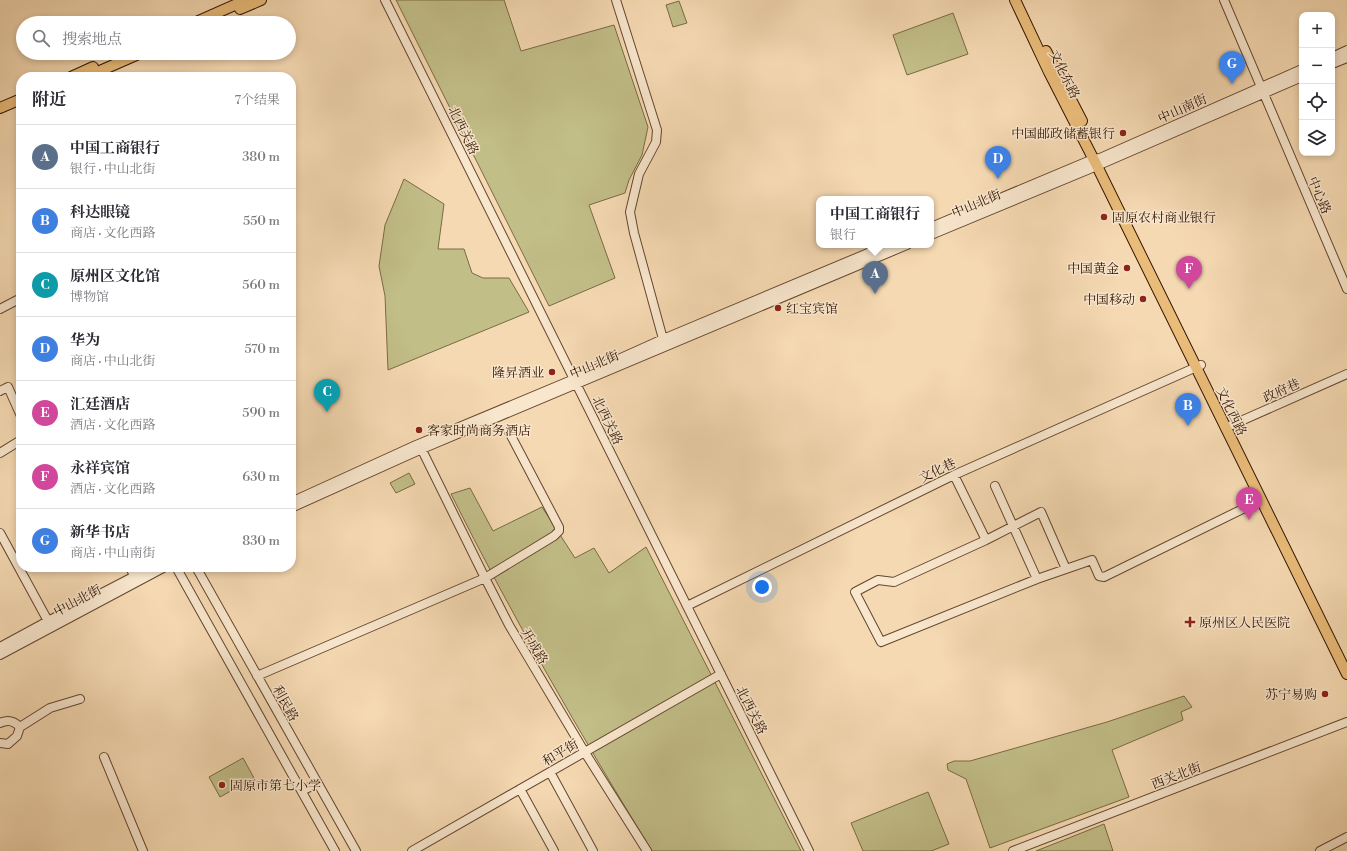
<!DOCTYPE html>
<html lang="zh">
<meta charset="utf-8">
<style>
:root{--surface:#fff;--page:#f2f2f3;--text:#2b2b33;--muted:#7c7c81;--line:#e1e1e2;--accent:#111827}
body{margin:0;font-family:"Libre Bodoni","Noto Serif SC",serif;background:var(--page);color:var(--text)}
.controls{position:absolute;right:12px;top:12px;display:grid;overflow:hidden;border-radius:8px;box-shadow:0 2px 6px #0003}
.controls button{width:36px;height:36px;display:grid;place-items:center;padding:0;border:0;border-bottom:1px solid var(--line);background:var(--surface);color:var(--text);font:20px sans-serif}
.you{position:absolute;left:762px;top:587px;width:14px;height:14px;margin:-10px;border:3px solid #fff;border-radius:50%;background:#1a73e8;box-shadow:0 0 0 6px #1a73e833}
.badge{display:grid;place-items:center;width:26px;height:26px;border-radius:50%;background:var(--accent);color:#fff;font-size:13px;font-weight:700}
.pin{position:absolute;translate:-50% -33px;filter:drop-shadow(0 1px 2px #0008)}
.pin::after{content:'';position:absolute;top:21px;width:14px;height:12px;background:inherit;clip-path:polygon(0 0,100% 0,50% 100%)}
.popup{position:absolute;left:816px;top:196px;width:118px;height:52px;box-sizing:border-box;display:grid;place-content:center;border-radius:8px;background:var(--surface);filter:drop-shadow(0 1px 3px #0005);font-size:13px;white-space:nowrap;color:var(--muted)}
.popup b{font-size:15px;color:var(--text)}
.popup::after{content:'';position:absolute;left:50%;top:100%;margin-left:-8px;border:8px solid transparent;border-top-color:var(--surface)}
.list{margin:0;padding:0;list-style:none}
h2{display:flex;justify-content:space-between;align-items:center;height:52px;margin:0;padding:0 16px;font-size:17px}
h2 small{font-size:13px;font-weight:400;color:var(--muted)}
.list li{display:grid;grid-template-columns:26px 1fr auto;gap:12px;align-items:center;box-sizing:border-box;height:64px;padding:0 16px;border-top:1px solid var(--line)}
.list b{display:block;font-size:15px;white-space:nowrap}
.list p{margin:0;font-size:13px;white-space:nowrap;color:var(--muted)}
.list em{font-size:13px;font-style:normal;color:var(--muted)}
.icon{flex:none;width:22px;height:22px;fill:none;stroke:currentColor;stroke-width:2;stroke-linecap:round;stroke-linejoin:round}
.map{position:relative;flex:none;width:1347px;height:851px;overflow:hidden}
.search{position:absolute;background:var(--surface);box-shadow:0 2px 6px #0003;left:16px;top:16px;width:280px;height:44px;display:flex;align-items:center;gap:10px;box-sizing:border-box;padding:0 14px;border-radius:22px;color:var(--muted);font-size:15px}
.panel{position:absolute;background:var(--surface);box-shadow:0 2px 6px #0003;left:16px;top:72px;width:280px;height:500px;border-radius:16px}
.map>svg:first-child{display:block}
.green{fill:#c2be88;stroke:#7a6a45}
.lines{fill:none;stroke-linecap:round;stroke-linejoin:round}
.minor-casing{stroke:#64462e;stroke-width:10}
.major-casing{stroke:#331502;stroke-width:12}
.minor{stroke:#f8e6cd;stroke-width:8}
.major{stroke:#eabc79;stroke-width:10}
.poi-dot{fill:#8f2418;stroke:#f8e6cd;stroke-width:1.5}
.labels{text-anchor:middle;stroke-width:3;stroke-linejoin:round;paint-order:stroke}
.street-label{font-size:13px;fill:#331502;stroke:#f8e6cd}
.poi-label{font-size:13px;fill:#331502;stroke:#f8e6cd;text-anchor:end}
</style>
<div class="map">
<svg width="1347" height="851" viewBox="0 0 1347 851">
<rect width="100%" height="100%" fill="#f5d9b2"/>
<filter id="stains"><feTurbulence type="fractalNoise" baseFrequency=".005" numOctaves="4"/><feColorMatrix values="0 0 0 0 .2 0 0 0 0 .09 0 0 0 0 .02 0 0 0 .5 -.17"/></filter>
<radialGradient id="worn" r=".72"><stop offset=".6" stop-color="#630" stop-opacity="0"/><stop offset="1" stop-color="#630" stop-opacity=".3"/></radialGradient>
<!-- green -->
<path class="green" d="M396 0H504L521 51 614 25 648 127 642 155 629 180 625 193 589 205 615 278 549 306Z
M679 1 687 23 673 27 666 5Z
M953 13 968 54 907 75 893 35Z
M404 179 444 204 438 249H464L472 273 483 278H509L529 312 388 370 385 296 379 266 385 225Z
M409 473 415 484 396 493 390 483Z
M470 488 493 531 542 507 575 558 594 548 609 573 646 547 801 851H652C580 734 512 616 451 494Z
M1184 696 1192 707 1181 712 1183 720 1112 750 1129 797 990 848 966 779 948 770 947 764 954 761H970L1107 722Z
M243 758 254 778 220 797 209 777Z
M928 792 949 844 931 851H863L851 823Z
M1104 824 1113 851H1036Z"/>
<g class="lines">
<!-- minor casing -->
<g class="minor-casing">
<path id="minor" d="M385 0 809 851
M616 0 657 130 656 142 639 174 630 212 634 233 663 339
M1224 0 1347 289
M1332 57 1347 50
M1332 64 1347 58
M931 227 1093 159 1100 158 1302 69
M931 235 1097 166 1302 77
M0 309 21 298
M0 391 8 387 21 416
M1225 428 1347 374
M420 446 485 578 509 625 584 751 647 851
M0 453 21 440
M954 475 986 540 894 582 878 580 855 592 881 642 1037 579 1092 560 1099 576 1104 577 1261 500
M995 486 1037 579
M291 502 416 445 574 379 663 339 887 245
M291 508 422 449 907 245
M0 533 48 621
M986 540 1041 512 1066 569
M130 567 134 576
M176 567 335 851
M196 567 356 851
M687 606 954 475 1201 365
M0 647 48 621 152 567
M0 655 165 567
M257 676 485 578 554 536 559 531V527L508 430
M0 723C8 719 14 721 20 727
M0 743 8 744 17 736 20 727 50 708 80 699
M104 757 143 851
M550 772 593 851
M520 789 554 851
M302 791 317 783
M412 851 721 674
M1013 851 1347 722
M1320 851 1347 837"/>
</g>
<!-- major casing -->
<g class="major-casing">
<path id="major" d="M1015 0 1049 72 1097 166 1347 674
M240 9 261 0
M194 23 246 0
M1046 51 1082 121
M71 77 93 67
M86 77 141 53
M0 108 21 99"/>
</g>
<!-- minor -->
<use href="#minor" class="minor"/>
<!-- major -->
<use href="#major" class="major"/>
</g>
<!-- markers -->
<g class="poi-dot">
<circle cx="1123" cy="133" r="4"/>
<circle cx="1104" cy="217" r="4"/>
<circle cx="1127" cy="268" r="4"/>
<circle cx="1143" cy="299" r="4"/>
<circle cx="778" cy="308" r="4"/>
<circle cx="552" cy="372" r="4"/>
<circle cx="419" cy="430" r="4"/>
<path d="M1188 616h4v4h4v4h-4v4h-4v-4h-4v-4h4z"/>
<circle cx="1325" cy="694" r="4"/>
<circle cx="222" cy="785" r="4"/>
</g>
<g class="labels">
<!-- street labels -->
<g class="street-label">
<text transform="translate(1065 74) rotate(64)" y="5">文化东路</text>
<text transform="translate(1182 108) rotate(-24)" y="5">中山南街</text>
<text transform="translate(464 130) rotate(64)" y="5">北西关路</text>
<text transform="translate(1320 195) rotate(67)" y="5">中心路</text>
<text transform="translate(976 203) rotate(-23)" y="5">中山北街</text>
<text transform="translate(594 364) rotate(-23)" y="5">中山北街</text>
<text transform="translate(1281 390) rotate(-24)" y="5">政府巷</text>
<text transform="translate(1232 411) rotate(64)" y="5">文化西路</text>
<text transform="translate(608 420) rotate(64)" y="5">北西关路</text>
<text transform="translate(937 470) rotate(-26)" y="5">文化巷</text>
<text transform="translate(77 600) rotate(-28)" y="5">中山北街</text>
<text transform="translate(535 646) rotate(59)" y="5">开成路</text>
<text transform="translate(286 703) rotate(61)" y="5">利民路</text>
<text transform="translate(752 710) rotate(63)" y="5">北西关路</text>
<text transform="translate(560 752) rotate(-31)" y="5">和平街</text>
<text transform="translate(1176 775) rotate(-21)" y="5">西关北街</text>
</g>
<!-- poi labels -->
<g class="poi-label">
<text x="1115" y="138">中国邮政储蓄银行</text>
<text x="1112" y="222" text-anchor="start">固原农村商业银行</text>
<text x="1119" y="273">中国黄金</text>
<text x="1135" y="304">中国移动</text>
<text x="786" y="313" text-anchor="start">红宝宾馆</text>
<text x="544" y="377">隆昇酒业</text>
<text x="427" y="435" text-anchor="start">客家时尚商务酒店</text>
<text x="1199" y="627" text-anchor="start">原州区人民医院</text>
<text x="1317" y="699">苏宁易购</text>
<text x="230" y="790" text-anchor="start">固原市第七小学</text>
</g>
</g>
<rect width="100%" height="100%" filter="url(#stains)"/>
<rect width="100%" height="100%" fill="url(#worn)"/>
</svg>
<div class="controls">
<button>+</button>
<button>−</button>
<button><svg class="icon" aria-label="locate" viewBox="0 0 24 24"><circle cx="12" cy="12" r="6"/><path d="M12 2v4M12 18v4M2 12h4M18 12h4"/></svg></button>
<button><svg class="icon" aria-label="layers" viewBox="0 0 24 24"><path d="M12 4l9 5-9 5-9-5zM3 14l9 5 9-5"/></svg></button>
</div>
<div class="you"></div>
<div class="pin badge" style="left:875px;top:294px;background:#5c6f8a">A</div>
<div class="popup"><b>中国工商银行</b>银行</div>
<div class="pin badge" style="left:1188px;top:426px;background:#3f7fe0">B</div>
<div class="pin badge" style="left:327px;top:412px;background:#0f9aa8">C</div>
<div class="pin badge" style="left:998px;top:179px;background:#3f7fe0">D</div>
<div class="pin badge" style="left:1249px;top:520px;background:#d1479c">E</div>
<div class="pin badge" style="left:1189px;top:289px;background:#d1479c">F</div>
<div class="pin badge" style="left:1232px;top:84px;background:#3f7fe0">G</div>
<div class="search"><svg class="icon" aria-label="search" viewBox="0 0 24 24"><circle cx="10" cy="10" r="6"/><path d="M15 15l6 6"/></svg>搜索地点</div>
<section class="panel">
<h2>附近<small>7个结果</small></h2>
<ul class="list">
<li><span class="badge" style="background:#5c6f8a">A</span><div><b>中国工商银行</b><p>银行 · 中山北街</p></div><em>380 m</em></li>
<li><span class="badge" style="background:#3f7fe0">B</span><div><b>科达眼镜</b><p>商店 · 文化西路</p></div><em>550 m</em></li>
<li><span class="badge" style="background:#0f9aa8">C</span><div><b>原州区文化馆</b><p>博物馆</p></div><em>560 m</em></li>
<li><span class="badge" style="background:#3f7fe0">D</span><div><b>华为</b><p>商店 · 中山北街</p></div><em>570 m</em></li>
<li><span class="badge" style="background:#d1479c">E</span><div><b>汇廷酒店</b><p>酒店 · 文化西路</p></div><em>590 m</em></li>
<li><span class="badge" style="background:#d1479c">F</span><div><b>永祥宾馆</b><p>酒店 · 文化西路</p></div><em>630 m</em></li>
<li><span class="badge" style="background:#3f7fe0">G</span><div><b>新华书店</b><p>商店 · 中山南街</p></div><em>830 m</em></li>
</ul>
</section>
</div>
